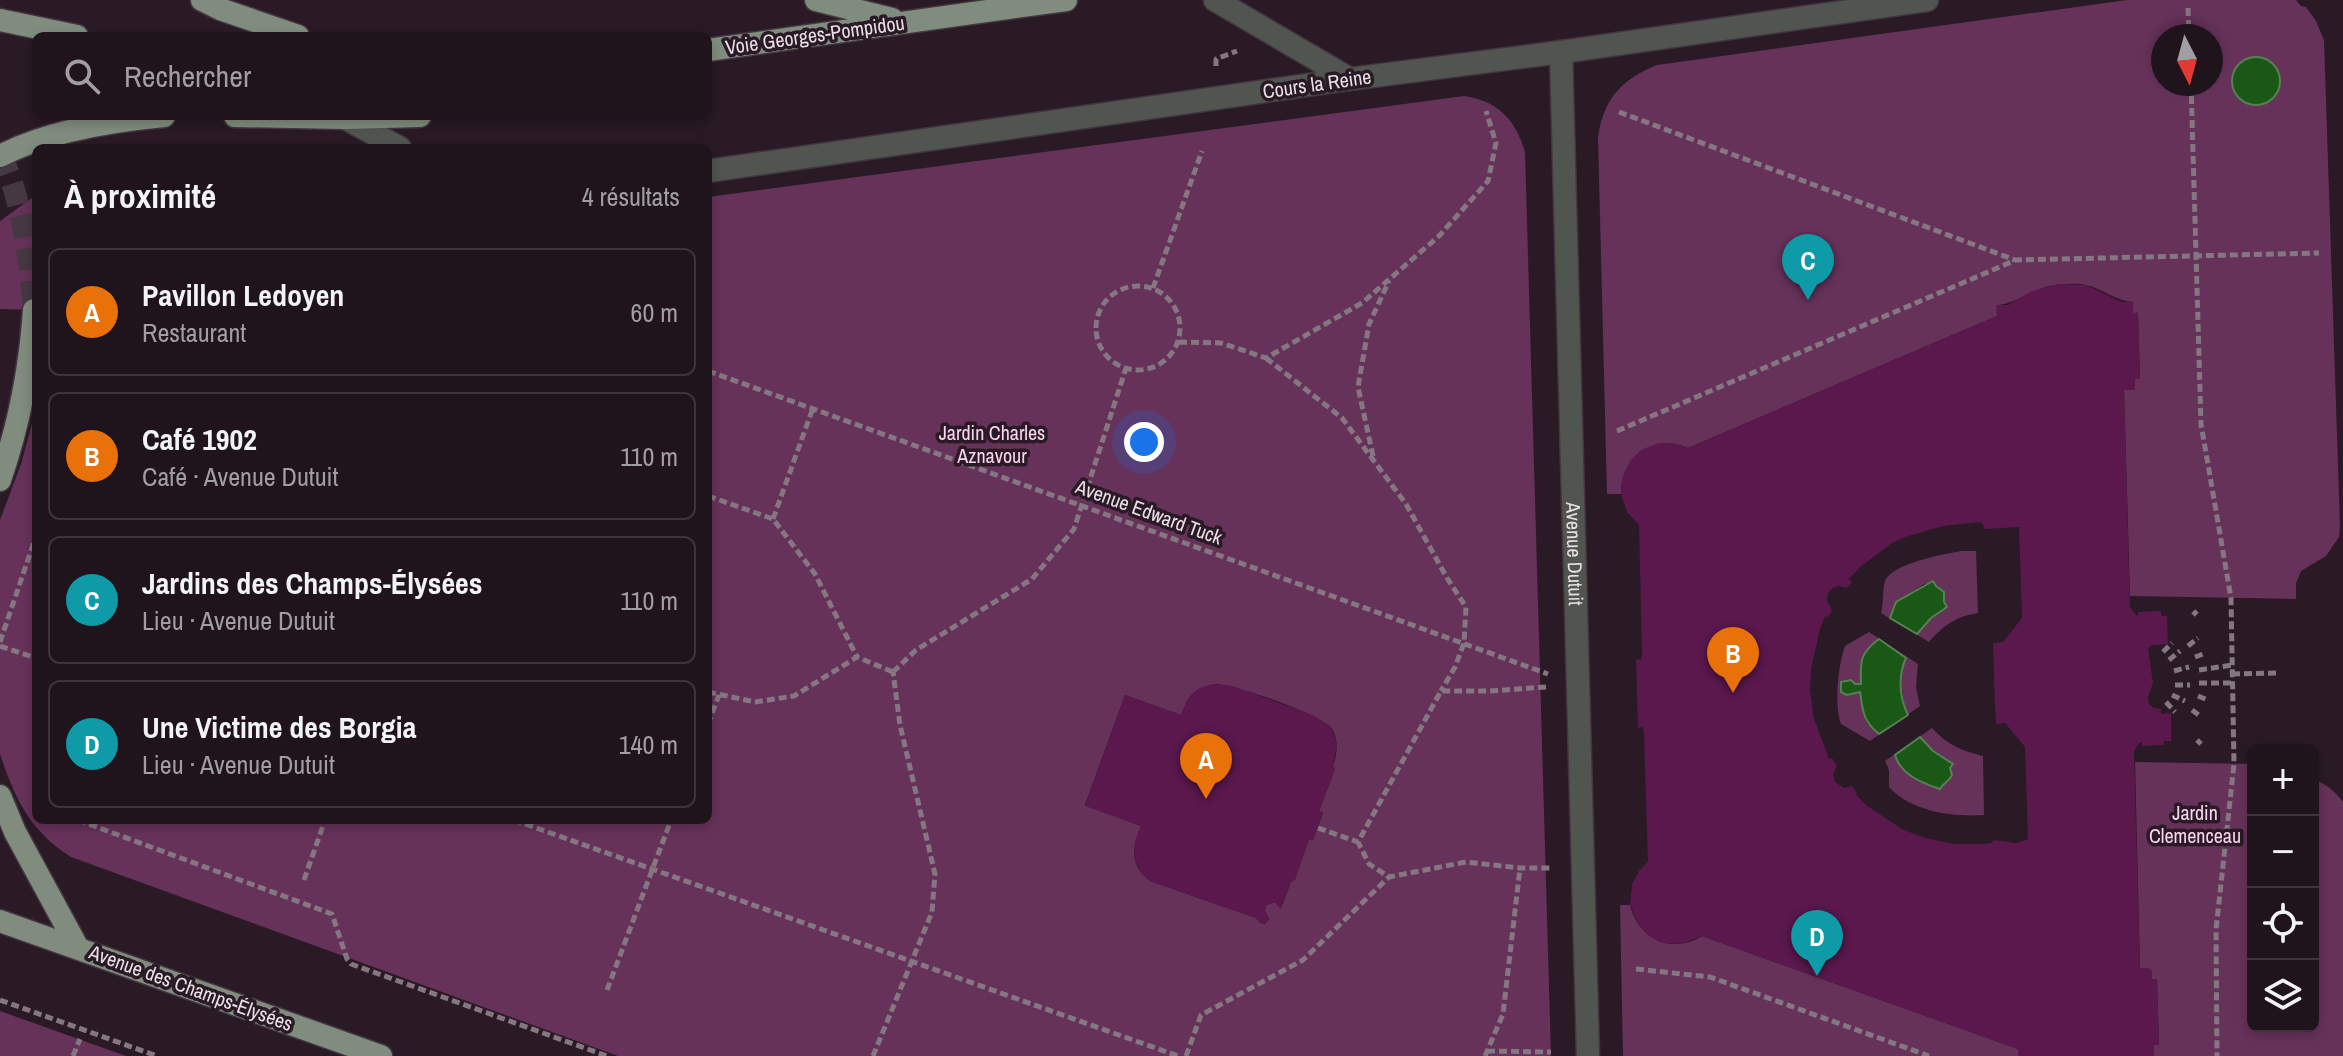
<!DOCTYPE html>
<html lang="fr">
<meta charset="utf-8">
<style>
:root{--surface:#1f141c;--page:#2c2129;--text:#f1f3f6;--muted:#a19ea3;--line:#3c333b;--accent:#0b8043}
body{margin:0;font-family:"Archivo Narrow",sans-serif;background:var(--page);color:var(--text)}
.controls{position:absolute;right:24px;bottom:24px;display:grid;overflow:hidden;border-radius:12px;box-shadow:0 4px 12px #0003}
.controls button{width:72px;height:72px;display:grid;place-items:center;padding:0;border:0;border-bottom:2px solid var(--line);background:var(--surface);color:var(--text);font:40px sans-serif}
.compass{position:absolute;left:2151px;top:24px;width:72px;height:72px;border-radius:50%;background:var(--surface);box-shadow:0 4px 12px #0003;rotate:174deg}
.you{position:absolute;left:1144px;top:442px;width:28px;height:28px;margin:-20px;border:6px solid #fff;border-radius:50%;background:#1a73e8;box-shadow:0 0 0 12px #1a73e833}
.badge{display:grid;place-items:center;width:52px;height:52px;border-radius:50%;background:var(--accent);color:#fff;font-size:26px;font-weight:700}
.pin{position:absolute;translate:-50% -66px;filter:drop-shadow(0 2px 4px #0008)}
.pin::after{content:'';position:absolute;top:42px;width:28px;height:24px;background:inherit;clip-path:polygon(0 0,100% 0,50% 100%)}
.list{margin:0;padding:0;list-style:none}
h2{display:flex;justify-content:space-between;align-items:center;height:104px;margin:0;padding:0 32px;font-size:34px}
h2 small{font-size:26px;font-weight:400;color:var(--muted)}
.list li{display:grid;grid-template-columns:52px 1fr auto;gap:24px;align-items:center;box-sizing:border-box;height:128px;margin:0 16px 16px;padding:0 16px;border:2px solid var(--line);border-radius:12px}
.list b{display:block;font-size:30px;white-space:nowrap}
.list p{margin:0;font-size:26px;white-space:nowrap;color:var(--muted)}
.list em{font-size:26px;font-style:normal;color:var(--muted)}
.icon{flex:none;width:44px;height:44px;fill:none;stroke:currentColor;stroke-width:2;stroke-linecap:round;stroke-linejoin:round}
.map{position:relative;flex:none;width:2343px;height:1056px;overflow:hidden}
.search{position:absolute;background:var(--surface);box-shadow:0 4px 12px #0003;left:32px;top:32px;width:680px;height:88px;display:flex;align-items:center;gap:20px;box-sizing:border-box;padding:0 28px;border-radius:12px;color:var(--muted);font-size:30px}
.panel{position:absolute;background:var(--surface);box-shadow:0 4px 12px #0003;left:32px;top:144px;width:680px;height:680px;border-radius:12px}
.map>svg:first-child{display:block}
.green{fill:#66325a;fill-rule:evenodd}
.water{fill:#195815;stroke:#588054;stroke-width:2}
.building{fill:#5a184d;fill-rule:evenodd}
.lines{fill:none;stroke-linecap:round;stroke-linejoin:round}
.primary-tunnel{stroke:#463842;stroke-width:22;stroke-dasharray:22 11;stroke-linecap:butt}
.service-casing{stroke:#443640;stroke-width:25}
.pedestrian-casing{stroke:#443640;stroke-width:25}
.minor-casing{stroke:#443640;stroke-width:25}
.primary-casing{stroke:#443640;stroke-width:25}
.path{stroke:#857781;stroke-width:5;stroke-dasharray:8 4;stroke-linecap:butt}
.service{stroke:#50564f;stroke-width:22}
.pedestrian{stroke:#50564f;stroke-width:22}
.minor{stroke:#50564f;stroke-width:22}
.primary{stroke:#808d7e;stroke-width:22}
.labels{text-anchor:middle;stroke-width:7;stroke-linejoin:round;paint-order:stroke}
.street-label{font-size:20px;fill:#eadfe6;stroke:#291a25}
.park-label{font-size:20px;fill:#fcd3f0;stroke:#291a25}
</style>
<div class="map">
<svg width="2343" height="1056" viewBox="0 0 2343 1056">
<rect width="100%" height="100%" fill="#291a25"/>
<!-- green -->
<path class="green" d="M2127 0H2296L2301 6 2306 7 2316 21 2324 40 2340 526 2339 537 2326 556 2301 571 2296 583V599L2130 596 2124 390H2135V379L2140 378 2138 313H2133V302C2116 301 2103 289 2086 285 2079 283 2069 284 2061 284 2036 286 2017 304 1997 305V316L1688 448C1653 433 1621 457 1621 494H1607L1598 137C1604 98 1621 80 1657 65ZM2163 36H2211V84H2163Z
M1464 96C1498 101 1516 120 1525 152L1551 1056H618L71 857C30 831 15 799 0 754V520L21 464 33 420 36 398V820H708V197ZM1214 684C1232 683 1323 715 1332 729 1339 741 1337 754 1333 766L1335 769 1319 811 1323 813 1313 840 1309 839 1295 879 1291 882 1281 908 1275 902 1266 905 1265 911 1269 919 1265 924 1261 923 1256 918 1150 881C1129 864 1132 849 1141 826L1085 805 1125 695 1181 715C1189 695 1193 689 1214 684Z
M36 195V310L0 309V221Z
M1961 551H1976L1978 613C1957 616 1942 626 1929 642L1881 613C1884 602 1882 591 1885 581 1891 564 1944 554 1961 551ZM1934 583 1941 589 1944 603 1947 607 1925 624 1896 602 1924 584Z
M1869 632 1918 664 1916 687 1920 706 1870 741 1841 724C1834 705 1838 665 1845 646ZM1861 661 1902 666 1901 683 1905 709 1868 725 1863 714 1860 692H1855L1850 680 1855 684H1861Z
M1932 728C1946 744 1962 751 1983 756L1984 815C1952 817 1912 812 1889 787V770L1885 761ZM1920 737 1933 751 1952 763 1940 789 1920 781Z
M2135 762 2253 764V1026H2313V779C2326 784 2335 791 2343 802V1056H2154V1045H2159L2157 980 2152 979 2151 969 2140 968Z
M1620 905H1630C1638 939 1673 955 1702 936L2018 1049V1056H1623Z
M0 1011 126 1056H0Z"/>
<!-- water -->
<path class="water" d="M2232 81a24 24 0 1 1 48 0a24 24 0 1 1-48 0Z
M1933 581 1936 586 1944 592V602L1947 607 1931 618 1917 634 1890 618 1896 602Z
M1879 639 1906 658C1898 675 1899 697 1908 715L1879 734C1863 721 1863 712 1860 692L1847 695 1841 692V682L1851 680 1855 684H1861C1860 661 1860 653 1879 639Z
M1920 737 1933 751 1953 764 1950 768 1952 775C1949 782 1943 783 1940 789 1922 783 1901 775 1895 755Z"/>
<!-- building -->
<path class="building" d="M2059 284 2086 285 2122 302H2133V313L2138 312 2140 379H2135V390H2124L2130 607 2138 617V612L2161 611V616H2167L2168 644 2152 645 2148 648 2153 683 2148 697 2149 704 2154 708 2161 709V714L2171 713V741H2164L2163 745 2142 746V742L2138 744 2134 752 2140 968 2151 969 2152 979H2157L2159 1045H2154V1056H2018V1049L1702 936 1682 944 1661 943 1648 935 1639 926 1630 905 1632 884 1639 871 1648 862 1644 735 1643 727 1638 728 1636 659 1641 660 1642 656 1639 525 1627 512 1621 494 1622 479 1630 461 1641 450 1659 443H1672L1688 448 1997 316 1996 305H2008L2032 291ZM1980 522 1983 524 1984 529 2019 527 2022 618 2003 642 1993 643 1995 708 1996 724 2005 723 2025 747 2028 839 2016 843 1993 840 1992 843 1982 844H1954L1925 838 1902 829 1866 805 1856 795 1857 793 1852 786 1844 788 1835 782 1833 774 1837 766 1832 758 1829 759 1814 719 1810 690 1811 669 1820 629 1825 616 1828 617 1832 610 1827 601 1828 593 1833 588 1839 586 1846 588 1852 582 1849 579 1860 567 1892 543 1905 537 1943 526Z
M1214 684 1233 686 1315 716 1331 728 1337 744 1333 766 1335 769 1319 811 1323 812 1313 840 1309 839 1295 880 1291 882 1280 909 1275 902 1266 905 1265 911 1269 919 1265 924 1259 922 1256 918 1150 881 1141 872 1134 858 1135 841 1141 826 1085 806 1125 695 1181 715 1187 700 1195 692 1200 688Z"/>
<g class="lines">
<!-- primary-tunnel -->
<path class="primary-tunnel" d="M0 153C23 201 29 257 34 310"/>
<!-- service casing -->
<g class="service-casing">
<path id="service" d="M1215 0 1350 79"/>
</g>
<!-- pedestrian casing -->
<g class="pedestrian-casing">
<g id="pedestrian">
<path id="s1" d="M1561 52 1588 1056"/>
</g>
</g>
<!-- minor casing -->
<g class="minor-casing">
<path id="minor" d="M345 118 400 148
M708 171 1350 79 1561 52 1927 0"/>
</g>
<!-- primary casing -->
<g class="primary-casing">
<path id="primary" d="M202 0 220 9 298 36
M816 0 892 19
M0 20 77 36
M708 50 1066 0
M235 116 345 118 420 116
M0 156C48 131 111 121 164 116
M0 480C19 425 30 368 34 310
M0 796 15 832 78 948
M0 921 381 1056"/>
</g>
<!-- path -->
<path class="path" d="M2188 8 2189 36
M1216 66V59L1237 51
M2191 84 2201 424 2231 598 2234 764 2216 930 2217 1056
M1619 112 2015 260
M1096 328a42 42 0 1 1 84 0a42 42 0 1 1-84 0Z
M1153 288 1202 151
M1179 342 1221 343 1266 358 1362 303 1439 236 1488 181 1496 143 1486 111
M1266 358 1342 418 1406 504 1447 578 1466 607 1464 643 1455 667 1441 691
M708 371 1548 674
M1617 431 2016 260 2319 253
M1373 456 1358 387 1369 324 1389 281
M708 496 773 519 815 574 857 657
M773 519 813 408
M2193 615 2197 611
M0 642 36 536
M0 646 36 658
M2188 646 2198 638
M2163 652 2172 643
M2195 657 2206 653
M2169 660 2180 651
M2199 670 2232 665
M2174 671 2189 667
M893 672 916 650 1032 579 1074 529 1126 368
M2232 674 2278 673
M2199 683H2233
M2175 685H2190
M1546 687 1490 691H1441L1358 842 1369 864 1389 877 1466 862 1520 868H1551
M708 692 755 702 794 696 857 657 893 672
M2172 695 2185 701
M2198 696 2208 700
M2166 702 2175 712
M2192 710 2200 716
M708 724 719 695
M2197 740 2201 744
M78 820 332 914 347 959 351 964 607 1056
M514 820 1178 1056
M1318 828 1358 842
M304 880 325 820
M1636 969 1710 977 1929 1056
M607 990 671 820
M0 1000 157 1056
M1487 1051 1551 1052
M73 1056 80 1039
M873 1056 932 912 935 874 900 725 893 672
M1186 1056 1201 1015 1303 960 1389 877
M1485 1056 1503 1014 1520 868"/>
<!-- service -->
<use href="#service" class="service"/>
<!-- pedestrian -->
<use href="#pedestrian" class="pedestrian"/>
<!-- minor -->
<use href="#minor" class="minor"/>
<!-- primary -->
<use href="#primary" class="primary"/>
</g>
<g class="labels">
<!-- street labels -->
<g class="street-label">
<text transform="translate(815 35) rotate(-8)" y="7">Voie Georges-Pompidou</text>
<text transform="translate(1317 84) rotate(-8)" y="7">Cours la Reine</text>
<text transform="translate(1149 512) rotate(20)" y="7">Avenue Edward Tuck</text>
<text dy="7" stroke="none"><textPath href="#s1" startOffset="502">Avenue Dutuit</textPath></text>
<text transform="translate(191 988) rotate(20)" y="7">Avenue des Champs-Élysées</text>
</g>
<!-- park labels -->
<g class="park-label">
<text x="992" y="440">Jardin Charles<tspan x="992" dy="23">Aznavour</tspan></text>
<text x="2195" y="820">Jardin<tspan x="2195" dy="23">Clemenceau</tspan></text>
</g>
</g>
</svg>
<div class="controls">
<button>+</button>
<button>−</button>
<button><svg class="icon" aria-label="locate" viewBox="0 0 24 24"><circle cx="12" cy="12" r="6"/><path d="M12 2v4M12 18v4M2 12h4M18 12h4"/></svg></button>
<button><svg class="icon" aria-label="layers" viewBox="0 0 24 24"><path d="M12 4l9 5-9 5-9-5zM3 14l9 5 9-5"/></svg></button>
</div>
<svg class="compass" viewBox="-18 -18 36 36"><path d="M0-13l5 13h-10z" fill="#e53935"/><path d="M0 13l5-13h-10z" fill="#a19ea3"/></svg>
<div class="you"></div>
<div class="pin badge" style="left:1206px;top:799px;background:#e8710a">A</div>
<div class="pin badge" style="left:1733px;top:693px;background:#e8710a">B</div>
<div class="pin badge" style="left:1808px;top:300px;background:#0f9aa8">C</div>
<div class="pin badge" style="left:1817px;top:976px;background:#0f9aa8">D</div>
<div class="search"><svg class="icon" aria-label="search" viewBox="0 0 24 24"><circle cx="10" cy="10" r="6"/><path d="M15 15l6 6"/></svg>Rechercher</div>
<section class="panel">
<h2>À proximité<small>4 résultats</small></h2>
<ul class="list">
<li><span class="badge" style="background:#e8710a">A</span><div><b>Pavillon Ledoyen</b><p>Restaurant</p></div><em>60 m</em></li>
<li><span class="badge" style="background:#e8710a">B</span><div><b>Café 1902</b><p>Café · Avenue Dutuit</p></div><em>110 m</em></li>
<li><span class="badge" style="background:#0f9aa8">C</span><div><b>Jardins des Champs-Élysées</b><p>Lieu · Avenue Dutuit</p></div><em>110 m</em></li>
<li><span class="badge" style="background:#0f9aa8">D</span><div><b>Une Victime des Borgia</b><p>Lieu · Avenue Dutuit</p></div><em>140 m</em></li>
</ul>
</section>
</div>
